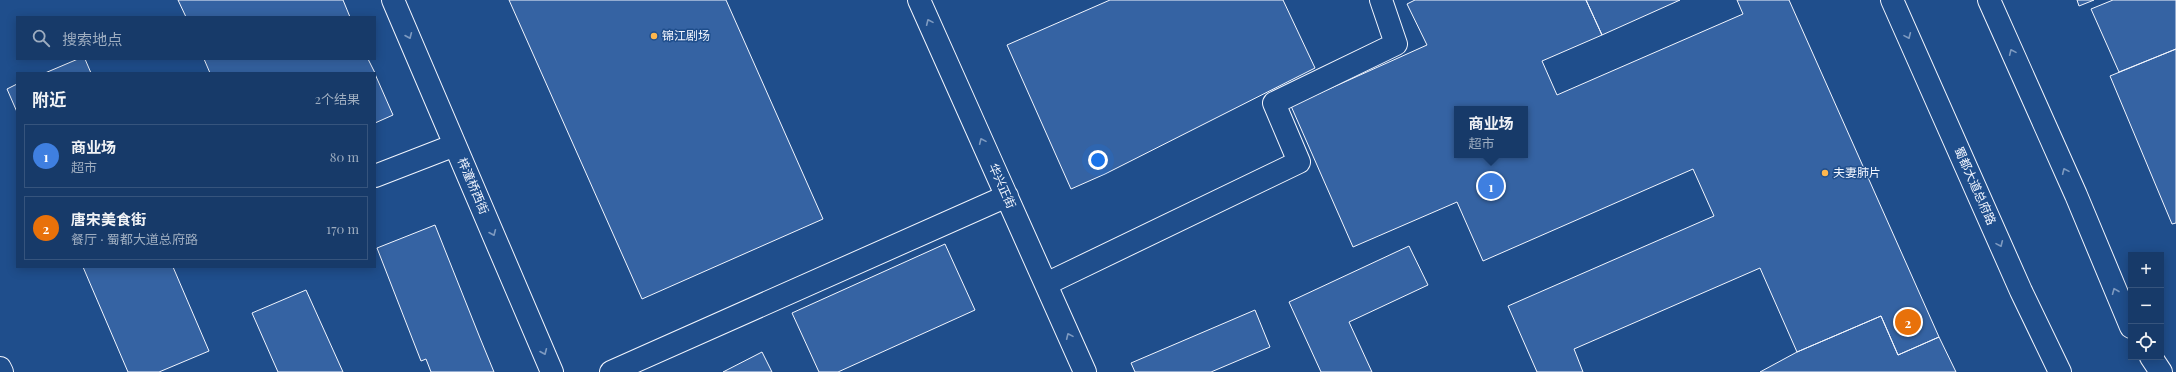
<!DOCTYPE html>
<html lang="zh">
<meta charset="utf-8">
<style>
:root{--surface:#173a69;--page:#244571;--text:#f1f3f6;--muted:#9eadc0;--line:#36547d;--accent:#ffb74d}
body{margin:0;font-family:"Playfair Display","Noto Sans SC",serif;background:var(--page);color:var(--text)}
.controls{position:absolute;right:12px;bottom:12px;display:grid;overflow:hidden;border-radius:0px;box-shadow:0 2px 10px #0003}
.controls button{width:36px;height:36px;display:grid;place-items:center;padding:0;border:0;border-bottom:1px solid var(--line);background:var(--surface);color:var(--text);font:20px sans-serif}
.you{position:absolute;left:1098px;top:160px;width:14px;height:14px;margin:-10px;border:3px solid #fff;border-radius:50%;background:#1a73e8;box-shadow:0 0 0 6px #1a73e833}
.badge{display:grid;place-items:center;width:26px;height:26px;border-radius:50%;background:var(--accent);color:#fff;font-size:13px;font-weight:700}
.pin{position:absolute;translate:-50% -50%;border:2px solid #fff;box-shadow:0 1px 4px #0006}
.popup{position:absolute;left:1454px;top:106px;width:74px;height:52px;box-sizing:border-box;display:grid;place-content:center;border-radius:0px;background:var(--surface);filter:drop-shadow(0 1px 3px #0005);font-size:13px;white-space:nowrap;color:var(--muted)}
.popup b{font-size:15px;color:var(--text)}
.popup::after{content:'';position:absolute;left:50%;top:100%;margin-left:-8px;border:8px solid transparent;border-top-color:var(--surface)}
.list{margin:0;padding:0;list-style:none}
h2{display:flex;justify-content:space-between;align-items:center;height:52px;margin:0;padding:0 16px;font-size:17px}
h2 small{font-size:13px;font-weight:400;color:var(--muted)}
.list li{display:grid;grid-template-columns:26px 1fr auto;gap:12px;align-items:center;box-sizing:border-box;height:64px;margin:0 8px 8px;padding:0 8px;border:1px solid var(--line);border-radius:0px}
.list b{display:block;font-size:15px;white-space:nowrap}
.list p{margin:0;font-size:13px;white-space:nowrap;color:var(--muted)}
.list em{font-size:13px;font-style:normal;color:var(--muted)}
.icon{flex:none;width:22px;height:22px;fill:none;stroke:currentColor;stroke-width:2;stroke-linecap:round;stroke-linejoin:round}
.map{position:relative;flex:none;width:2176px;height:372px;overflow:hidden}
.search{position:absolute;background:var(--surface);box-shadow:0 2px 10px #0003;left:16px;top:16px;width:360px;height:44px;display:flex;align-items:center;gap:10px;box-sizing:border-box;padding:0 14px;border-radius:0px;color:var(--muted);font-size:15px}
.panel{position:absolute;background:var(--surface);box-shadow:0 2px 10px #0003;left:16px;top:72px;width:360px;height:196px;border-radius:0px}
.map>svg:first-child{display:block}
.building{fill:#3563a3;stroke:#f2f6ff;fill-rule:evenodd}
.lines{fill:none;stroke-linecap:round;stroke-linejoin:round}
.minor-casing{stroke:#f2f6ff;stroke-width:24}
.major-casing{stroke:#f2f6ff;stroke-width:24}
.minor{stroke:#1f4e8c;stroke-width:22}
.major{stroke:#1f4e8c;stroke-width:22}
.oneway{stroke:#7e9ac0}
.poi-dot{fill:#ffb74d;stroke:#1f4e8c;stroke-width:1.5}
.labels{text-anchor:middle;stroke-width:3;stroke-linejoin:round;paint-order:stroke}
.poi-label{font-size:12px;fill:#f2f6ff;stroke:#1f4e8c;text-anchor:start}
.street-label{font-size:12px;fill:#f2f6ff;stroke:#1f4e8c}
</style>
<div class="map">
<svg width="2176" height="372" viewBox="0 0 2176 372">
<rect width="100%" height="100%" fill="#1f4e8c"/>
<!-- building -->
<path class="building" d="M178 0H343L350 17H186Z
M509 0H726L823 219 642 299Z
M1110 0H1283L1315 68 1105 174 1071 189 1007 45Z
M1415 0H1586L1602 35 1542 61 1557 95 1743 14 1737 0H1789L1939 337 1898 355 1881 316 1797 352 1760 268 1574 349 1583 372H1537L1508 306 1714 216 1693 169 1483 261 1457 202 1353 247 1291 106 1427 45 1407 4ZM1457 109H1525V155H1457Z
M1586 0H1680L1602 35Z
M2077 0H2094L2079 6Z
M2113 0H2176V49L2119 72 2091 9Z
M2176 49V223L2172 224 2110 76Z
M78 59H85L91 73H45Z
M204 59H368L375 73H210Z
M375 74 393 115 375 123Z
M17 84V112L7 89Z
M435 225 480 338 494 372H431L426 359 421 361 377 248Z
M945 244 975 310 838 372H819L792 313Z
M1409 246 1428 285 1349 322 1372 372H1321L1289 302Z
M83 267H173L209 351 159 372H128Z
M306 290 343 372H278L252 313Z
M1255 310 1270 347 1211 372H1135L1131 363Z
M1881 316 1898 355 1939 337 1956 372H1760L1797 352Z
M762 352 772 372H723Z"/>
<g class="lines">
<!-- minor casing -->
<g class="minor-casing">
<path id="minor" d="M393 0 552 372
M919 0 1085 372
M375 176 455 145
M1046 284 1299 162 1274 103 1396 44 1381 0
M0 368 2 372
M611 372 1007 196"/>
</g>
<!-- major casing -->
<g class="major-casing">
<path id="major" d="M1892 0 2021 291 2060 372
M1989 0 2076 195 2131 327
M2151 357 2161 372"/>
</g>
<!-- minor -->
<use href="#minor" class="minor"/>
<!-- major -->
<use href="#major" class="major"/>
</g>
<!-- one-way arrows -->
<defs><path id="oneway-chevron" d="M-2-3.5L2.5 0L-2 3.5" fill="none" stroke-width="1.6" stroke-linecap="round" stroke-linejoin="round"/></defs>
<g class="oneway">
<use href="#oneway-chevron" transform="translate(929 22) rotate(-114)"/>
<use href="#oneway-chevron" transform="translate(409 36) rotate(67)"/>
<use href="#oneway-chevron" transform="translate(1908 36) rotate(66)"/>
<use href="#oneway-chevron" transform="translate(2012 52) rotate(-114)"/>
<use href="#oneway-chevron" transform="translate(982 141) rotate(-114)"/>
<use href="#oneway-chevron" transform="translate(2065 171) rotate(-114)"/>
<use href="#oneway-chevron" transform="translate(493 233) rotate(67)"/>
<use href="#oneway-chevron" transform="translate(2000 244) rotate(66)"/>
<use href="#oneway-chevron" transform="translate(2115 291) rotate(-112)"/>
<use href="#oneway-chevron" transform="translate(1069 336) rotate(-114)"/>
<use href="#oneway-chevron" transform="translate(544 352) rotate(67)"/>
</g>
<!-- markers -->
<g class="poi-dot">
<circle cx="654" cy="36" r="4"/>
<circle cx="1825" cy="173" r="4"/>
</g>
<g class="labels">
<!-- poi labels -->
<g class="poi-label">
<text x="662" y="40">锦江剧场</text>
<text x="1833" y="177">夫妻肺片</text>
</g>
<!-- street labels -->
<g class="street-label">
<text transform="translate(473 186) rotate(67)" y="4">梓潼桥西街</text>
<text transform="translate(1002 186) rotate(66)" y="4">华兴正街</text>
<text transform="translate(1975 186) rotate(66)" y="4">蜀都大道总府路</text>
</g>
</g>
</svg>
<div class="controls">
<button>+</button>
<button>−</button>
<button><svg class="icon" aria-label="locate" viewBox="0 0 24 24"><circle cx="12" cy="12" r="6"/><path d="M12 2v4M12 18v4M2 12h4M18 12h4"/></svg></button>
</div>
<div class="you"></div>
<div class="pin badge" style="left:1491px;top:186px;background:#3f7fe0">1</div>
<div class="popup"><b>商业场</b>超市</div>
<div class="pin badge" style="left:1908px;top:322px;background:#e8710a">2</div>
<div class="search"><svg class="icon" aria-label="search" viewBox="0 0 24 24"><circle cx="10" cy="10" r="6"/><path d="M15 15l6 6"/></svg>搜索地点</div>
<section class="panel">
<h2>附近<small>2个结果</small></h2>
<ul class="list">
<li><span class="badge" style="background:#3f7fe0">1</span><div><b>商业场</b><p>超市</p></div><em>80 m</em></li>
<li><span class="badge" style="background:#e8710a">2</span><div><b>唐宋美食街</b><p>餐厅 · 蜀都大道总府路</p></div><em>170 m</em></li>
</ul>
</section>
</div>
